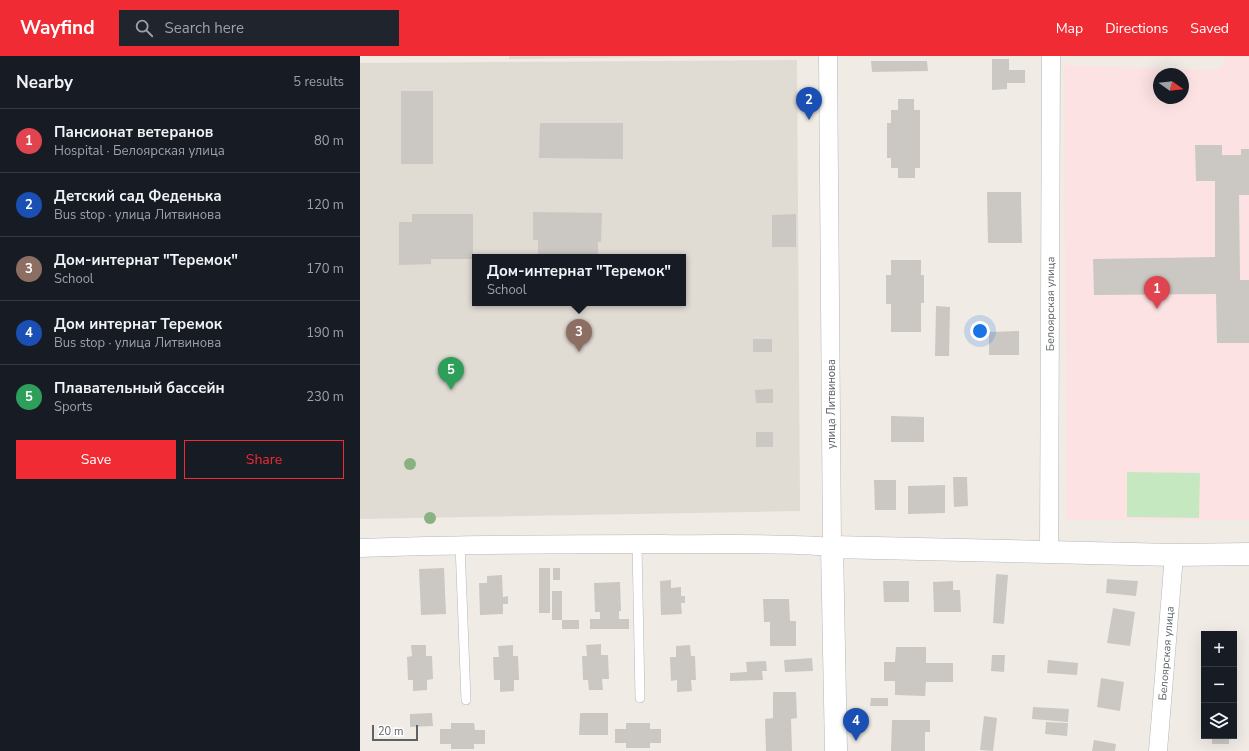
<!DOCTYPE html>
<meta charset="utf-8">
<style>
:root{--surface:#171b24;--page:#20242c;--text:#f1f3f6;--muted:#9ea1a6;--line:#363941;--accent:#f02b33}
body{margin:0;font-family:"Nunito Sans",sans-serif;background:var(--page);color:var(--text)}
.controls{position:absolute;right:12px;bottom:12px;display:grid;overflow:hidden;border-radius:0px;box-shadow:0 4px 16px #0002}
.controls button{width:36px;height:36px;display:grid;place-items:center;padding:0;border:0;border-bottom:1px solid var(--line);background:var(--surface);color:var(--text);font:20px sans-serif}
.compass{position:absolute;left:793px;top:12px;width:36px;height:36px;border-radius:50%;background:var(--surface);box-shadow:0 4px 16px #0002;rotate:105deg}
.scale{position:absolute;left:12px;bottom:10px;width:46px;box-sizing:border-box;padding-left:4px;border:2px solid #5d6266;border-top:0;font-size:11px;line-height:14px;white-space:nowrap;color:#5d6266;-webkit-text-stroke:3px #fff;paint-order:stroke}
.you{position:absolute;left:620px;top:275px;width:14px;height:14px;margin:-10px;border:3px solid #fff;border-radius:50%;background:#1a73e8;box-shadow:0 0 0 6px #1a73e833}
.badge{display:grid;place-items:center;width:26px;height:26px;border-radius:50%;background:var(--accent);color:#fff;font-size:13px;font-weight:700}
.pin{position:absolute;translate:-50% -33px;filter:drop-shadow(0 1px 2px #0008)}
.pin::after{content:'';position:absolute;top:21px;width:14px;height:12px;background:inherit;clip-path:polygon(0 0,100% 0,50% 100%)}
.popup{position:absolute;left:112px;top:198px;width:214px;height:52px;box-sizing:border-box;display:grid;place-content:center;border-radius:0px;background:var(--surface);filter:drop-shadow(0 1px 3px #0005);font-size:13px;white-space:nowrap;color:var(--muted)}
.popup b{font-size:15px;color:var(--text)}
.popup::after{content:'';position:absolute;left:50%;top:100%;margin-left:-8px;border:8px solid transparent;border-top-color:var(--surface)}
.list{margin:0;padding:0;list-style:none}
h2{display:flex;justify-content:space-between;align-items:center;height:52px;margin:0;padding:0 16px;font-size:17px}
h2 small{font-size:13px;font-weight:400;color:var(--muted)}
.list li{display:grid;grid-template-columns:26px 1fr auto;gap:12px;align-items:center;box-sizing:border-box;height:64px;padding:0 16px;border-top:1px solid var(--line)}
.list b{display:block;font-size:15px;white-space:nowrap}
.list p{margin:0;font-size:13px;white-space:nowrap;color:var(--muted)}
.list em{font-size:13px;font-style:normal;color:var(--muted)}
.actions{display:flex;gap:8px;padding:12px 16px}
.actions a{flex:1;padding:9px 0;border:1px solid var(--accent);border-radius:0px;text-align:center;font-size:14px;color:var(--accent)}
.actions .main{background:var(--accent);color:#fff}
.icon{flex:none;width:22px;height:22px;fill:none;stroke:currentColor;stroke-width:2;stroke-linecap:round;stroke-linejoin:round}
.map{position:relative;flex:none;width:889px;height:695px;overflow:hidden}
header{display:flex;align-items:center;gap:24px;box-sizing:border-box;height:56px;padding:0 20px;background:var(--accent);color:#fff}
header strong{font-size:19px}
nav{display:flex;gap:22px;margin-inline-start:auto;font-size:14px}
.search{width:280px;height:36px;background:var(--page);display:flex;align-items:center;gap:10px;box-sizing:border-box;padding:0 14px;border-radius:0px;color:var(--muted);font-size:15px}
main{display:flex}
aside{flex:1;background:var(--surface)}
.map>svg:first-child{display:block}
.education{fill:#e0dbd3;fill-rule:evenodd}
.medical{fill:#fce2e3;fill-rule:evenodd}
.green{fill:#c6e8c1}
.building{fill:#cbc7c2}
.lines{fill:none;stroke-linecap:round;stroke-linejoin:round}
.service-casing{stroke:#b3b7bb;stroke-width:10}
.minor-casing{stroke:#b3b7bb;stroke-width:19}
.tertiary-casing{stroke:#b3b7bb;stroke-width:23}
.service{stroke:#fff;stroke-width:9}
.minor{stroke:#fff;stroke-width:18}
.tertiary{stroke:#fff;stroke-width:22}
.tree{fill:#8ab281}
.labels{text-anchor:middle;stroke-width:3;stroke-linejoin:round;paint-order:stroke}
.street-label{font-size:11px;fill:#5d6266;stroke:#fff}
</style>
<header>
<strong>Wayfind</strong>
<div class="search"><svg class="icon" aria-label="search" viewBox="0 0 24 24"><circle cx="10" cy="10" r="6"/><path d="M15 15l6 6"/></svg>Search here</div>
<nav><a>Map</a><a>Directions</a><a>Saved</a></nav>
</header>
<main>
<aside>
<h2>Nearby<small>5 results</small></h2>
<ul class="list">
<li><span class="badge" style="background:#e0444e">1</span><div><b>Пансионат ветеранов</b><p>Hospital · Белоярская улица</p></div><em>80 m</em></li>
<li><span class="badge" style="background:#1a4fb4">2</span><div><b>Детский сад Феденька</b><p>Bus stop · улица Литвинова</p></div><em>120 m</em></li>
<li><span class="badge" style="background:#8d6e63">3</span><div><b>Дом-интернат &quot;Теремок&quot;</b><p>School</p></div><em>170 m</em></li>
<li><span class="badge" style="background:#1a4fb4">4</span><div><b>Дом интернат Теремок</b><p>Bus stop · улица Литвинова</p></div><em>190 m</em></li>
<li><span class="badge" style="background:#2e9e5b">5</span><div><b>Плавательный бассейн</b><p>Sports</p></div><em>230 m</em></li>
</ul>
<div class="actions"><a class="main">Save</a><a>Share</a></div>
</aside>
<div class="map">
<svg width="889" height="695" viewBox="0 0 889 695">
<rect width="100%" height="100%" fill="#f0ece5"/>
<!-- education -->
<path class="education" d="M149 0H370L149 3Z
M437 4 440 455 0 463V7ZM115 201H323V247H115Z"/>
<!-- medical -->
<path class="medical" d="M864 0H889V464H706L704 9 859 14 863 8ZM799 18H823V42H799Z"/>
<!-- green -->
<path class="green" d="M767 416 840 417 839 462 767 461Z"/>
<!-- building -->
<path class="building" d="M632 3H649V14H665V27H647V33L632 34Z
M511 5H567L568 15 512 16Z
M41 35H73V108H41Z
M538 43H554V54H560V112H555V122H538V112H531V102H527V67H531V54H538Z
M180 67H263V103L179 102Z
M835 89H862V99H881V93H889V139H879L880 224H889V287H857L856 238 734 239 733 203 855 201V125H836Z
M627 136H661L662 187H628Z
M173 156 242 157 241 186H238V201H178V184H173Z
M52 158H113V203H71V208L39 209V166H52Z
M436 158V191H412V159Z
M531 204H561V219H564V247H561V276H531V248H526V219H531Z
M576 250 590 251 589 300H575Z
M659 275V299H629V276Z
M393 283H412V296H393Z
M413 333V347H396L395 334Z
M531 360 564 361V386H531Z
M396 376H413V391H396Z
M593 421H607L608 450 594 451Z
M514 424H536V454H515Z
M585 429V457L548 458V430Z
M84 512 86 558 61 559 59 513Z
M179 512H190V557H179Z
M193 512H200V524H193Z
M636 518 648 519 644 568 633 567Z
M142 519 143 541 148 540V548H143V558L120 559 119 527H127V520Z
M747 523 778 525 776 540 746 537Z
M311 524V532L321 531V540H325V547H321L322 558 301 559 300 525Z
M523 525H549V546H524Z
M593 525V534H600L601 556H574L573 526Z
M260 526 261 555H259V563H269V573H230V563H240V556H235L234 527Z
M192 535H202V564H192Z
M403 543H429L430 565H436V590H410V566H404Z
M753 552 775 556 770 590 747 587Z
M202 564H219V573H202Z
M241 588V599H248L249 623H242L243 634H229L228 624H223L222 600H227L226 589Z
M51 589H66V600H72L73 623 67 624V634L53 635V624H48L47 601 52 600Z
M153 589V600H158L159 624H154V635L140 636V624H134L133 601H139L138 590Z
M330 589 331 600H335L336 624H331L332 635 317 636V624L311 625 310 601H316V590Z
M536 591H566V607H593V626H566L565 640 535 639V625H524V606H535Z
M632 599H645L644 616 631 615Z
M452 602 453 615 425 616 424 604Z
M688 604 718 607 717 619 687 617Z
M406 605 407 615H402L403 624 370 625V617L387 616 386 606Z
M741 622 764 626 760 655 737 651Z
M413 636H436L437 662 431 663 432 695H406L405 663 413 662Z
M511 642H528V650H510Z
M673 651 709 653 708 666 672 663Z
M72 657 73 670 50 671V658Z
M220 657H248V679H219Z
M624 660 637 662 633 695 620 694Z
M532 664H570V676H565V695H531Z
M686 666 708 667 707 680 685 678Z
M91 667H114L115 674H125V688H114V693H91V688H80V673H91Z
M266 667H290V673H301V687H290V692H266V687H255V673H266Z
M852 680H869V688H852Z
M734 684 756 688 755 695H732Z"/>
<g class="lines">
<!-- service casing -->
<g class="service-casing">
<path id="service" d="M100 488 106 644
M277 488 280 642"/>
</g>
<!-- minor casing -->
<g class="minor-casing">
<g id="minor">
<path d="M0 492C101 488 202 488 302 488 359 489 415 486 472 491L468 0"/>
<path id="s1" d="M689 496 691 0"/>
<path id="s2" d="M798 695 814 499"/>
</g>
</g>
<!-- tertiary casing -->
<g class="tertiary-casing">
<path id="tertiary" d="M476 695 472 491 814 499 889 498"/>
</g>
<!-- service -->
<use href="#service" class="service"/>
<!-- minor -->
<use href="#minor" class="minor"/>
<!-- tertiary -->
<use href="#tertiary" class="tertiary"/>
</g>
<!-- trees -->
<g class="tree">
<circle cx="50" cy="408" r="6"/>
<circle cx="70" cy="462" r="6"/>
</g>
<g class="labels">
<!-- street labels -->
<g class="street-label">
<text dy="4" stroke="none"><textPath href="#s1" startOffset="248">Белоярская улица</textPath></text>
<text transform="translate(471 348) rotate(-90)" y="4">улица Литвинова</text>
<text dy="4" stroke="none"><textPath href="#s2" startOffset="98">Белоярская улица</textPath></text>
</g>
</g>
</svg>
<div class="controls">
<button>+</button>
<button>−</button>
<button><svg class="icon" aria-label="layers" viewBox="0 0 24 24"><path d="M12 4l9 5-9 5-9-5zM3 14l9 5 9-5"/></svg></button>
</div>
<svg class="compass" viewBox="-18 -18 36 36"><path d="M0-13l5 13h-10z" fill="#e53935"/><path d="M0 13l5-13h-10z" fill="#9ea1a6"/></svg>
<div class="scale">20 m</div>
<div class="you"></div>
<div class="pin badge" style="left:797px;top:253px;background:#e0444e">1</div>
<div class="pin badge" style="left:449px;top:64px;background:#1a4fb4">2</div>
<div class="pin badge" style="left:219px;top:296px;background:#8d6e63">3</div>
<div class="popup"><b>Дом-интернат &quot;Теремок&quot;</b>School</div>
<div class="pin badge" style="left:496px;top:685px;background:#1a4fb4">4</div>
<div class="pin badge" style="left:91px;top:334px;background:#2e9e5b">5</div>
</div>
</main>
